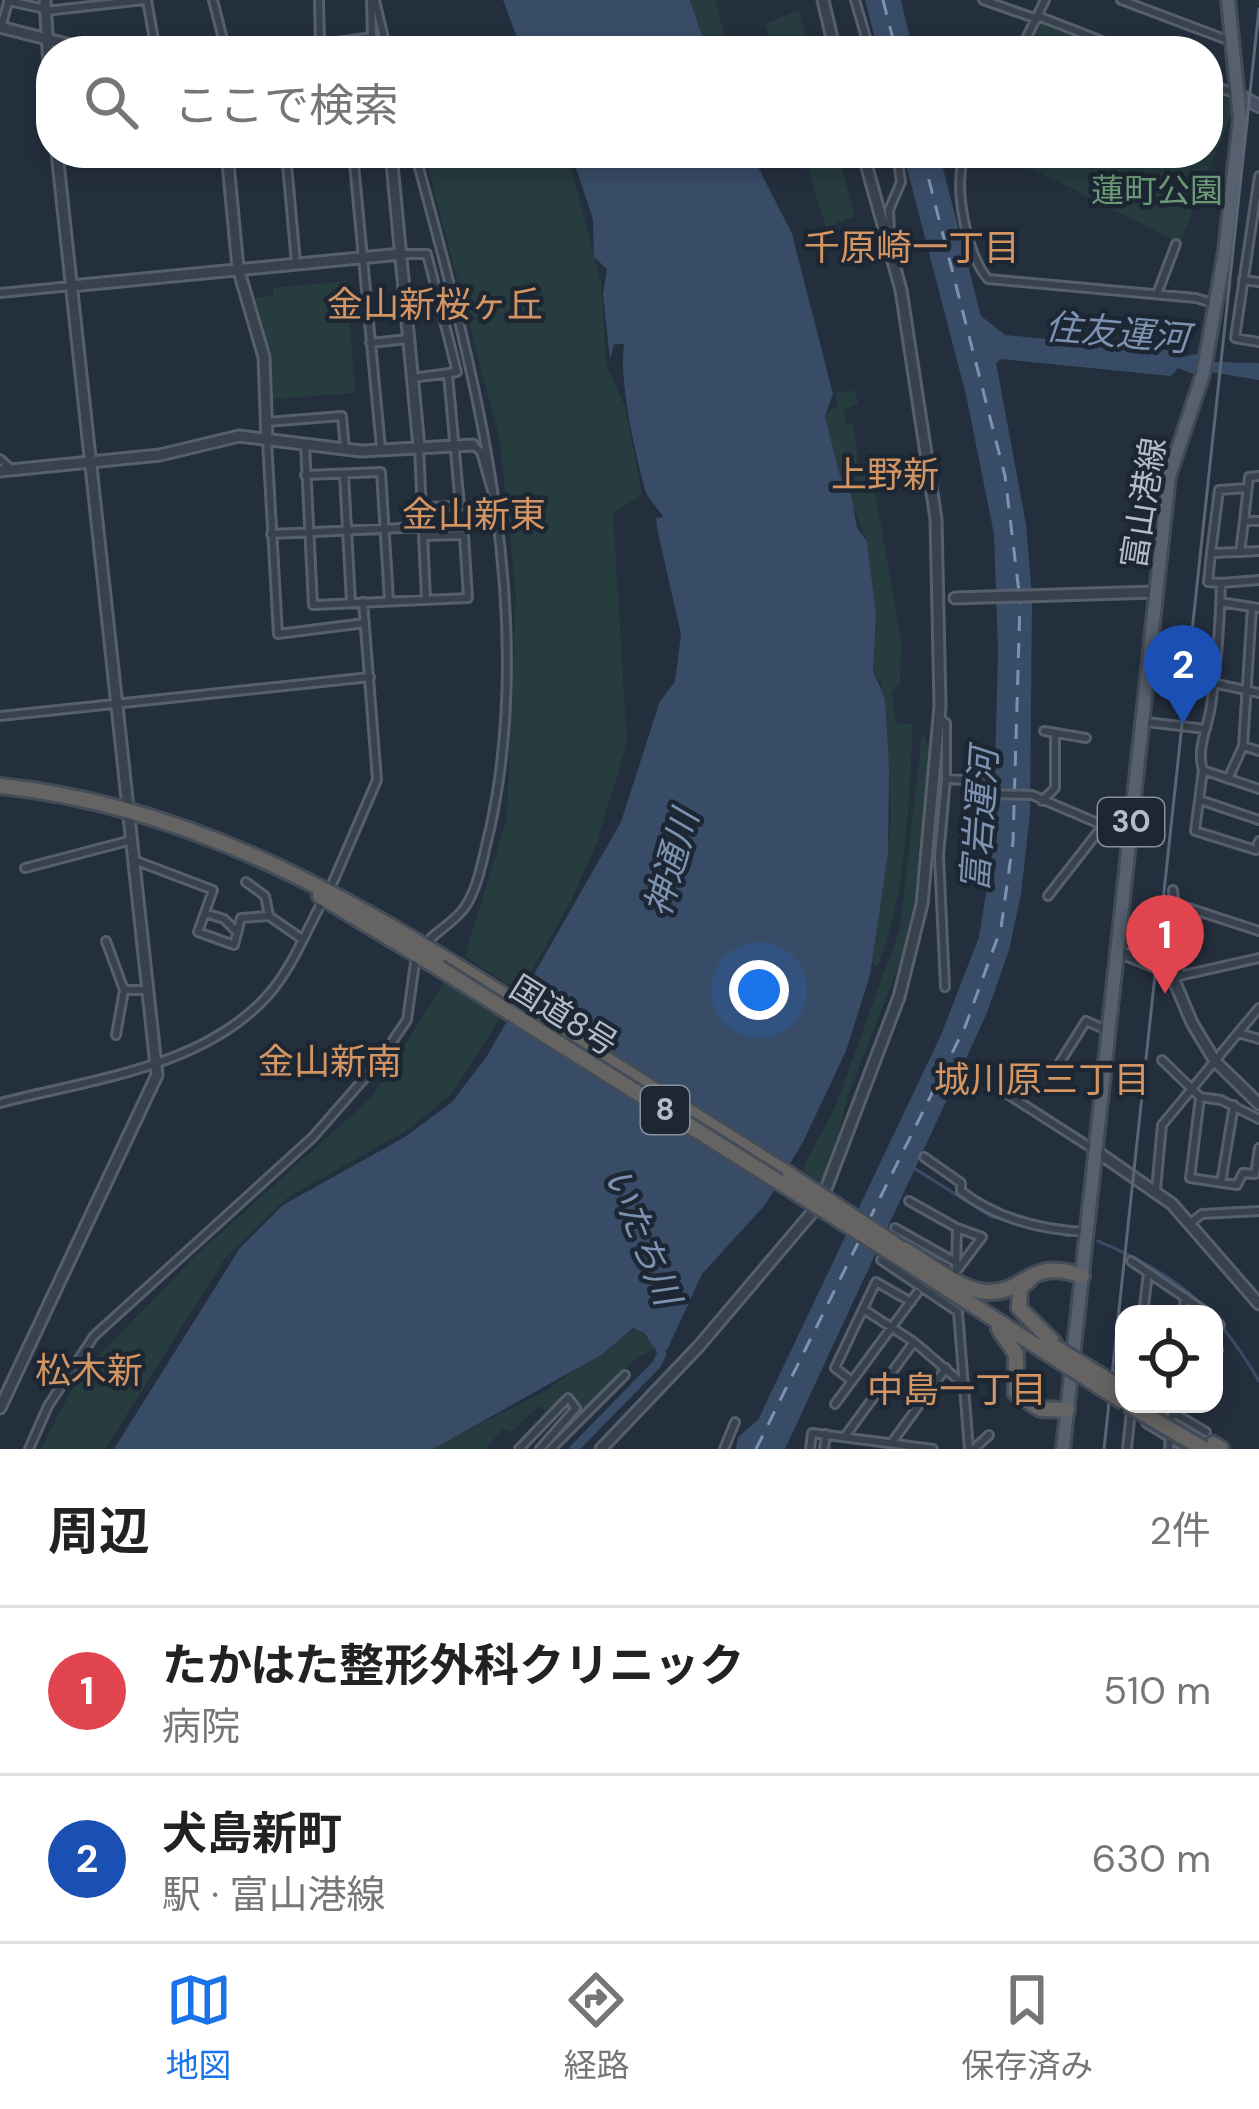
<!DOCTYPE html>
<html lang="ja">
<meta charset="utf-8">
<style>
:root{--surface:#fff;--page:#f6f6f6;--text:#222;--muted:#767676;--line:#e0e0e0;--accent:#1a73e8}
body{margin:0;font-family:"DM Sans","Noto Sans JP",sans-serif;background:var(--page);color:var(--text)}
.controls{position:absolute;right:36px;bottom:36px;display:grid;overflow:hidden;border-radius:24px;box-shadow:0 6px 18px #0003}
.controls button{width:108px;height:108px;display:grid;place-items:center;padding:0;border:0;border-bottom:3px solid var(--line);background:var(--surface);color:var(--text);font:60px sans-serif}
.you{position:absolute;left:759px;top:990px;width:42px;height:42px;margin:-30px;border:9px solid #fff;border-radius:50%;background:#1a73e8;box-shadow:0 0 0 18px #1a73e833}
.badge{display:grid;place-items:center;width:78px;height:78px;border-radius:50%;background:var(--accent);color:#fff;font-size:39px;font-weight:700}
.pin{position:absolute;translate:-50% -99px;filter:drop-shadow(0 3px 6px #0008)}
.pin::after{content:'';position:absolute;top:63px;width:42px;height:36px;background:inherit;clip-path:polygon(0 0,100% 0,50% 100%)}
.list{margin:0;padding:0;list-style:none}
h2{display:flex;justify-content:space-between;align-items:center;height:156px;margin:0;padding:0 48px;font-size:51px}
h2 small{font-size:39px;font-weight:400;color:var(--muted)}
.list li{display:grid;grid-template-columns:78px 1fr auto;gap:36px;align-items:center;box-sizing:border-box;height:168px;padding:0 48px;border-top:3px solid var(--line)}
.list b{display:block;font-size:45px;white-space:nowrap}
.list p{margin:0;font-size:39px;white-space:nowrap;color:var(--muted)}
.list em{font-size:39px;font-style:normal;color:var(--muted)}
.icon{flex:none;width:66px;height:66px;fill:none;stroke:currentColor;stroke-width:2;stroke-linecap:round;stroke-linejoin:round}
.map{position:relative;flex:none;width:1259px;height:1449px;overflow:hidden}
.search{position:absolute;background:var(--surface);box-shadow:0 6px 18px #0003;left:36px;right:36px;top:36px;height:132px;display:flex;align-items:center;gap:30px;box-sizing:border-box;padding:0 42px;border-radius:48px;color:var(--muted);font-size:45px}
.sheet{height:492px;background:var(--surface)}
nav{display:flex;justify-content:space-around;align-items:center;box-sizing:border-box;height:168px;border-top:3px solid var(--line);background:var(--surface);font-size:33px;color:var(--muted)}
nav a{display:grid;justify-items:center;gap:6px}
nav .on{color:var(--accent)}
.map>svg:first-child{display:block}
.green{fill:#263c3f}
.water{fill:#394c67}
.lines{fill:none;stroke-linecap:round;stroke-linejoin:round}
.stream{stroke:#394c67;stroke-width:3}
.river{stroke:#394c67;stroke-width:9}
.ferry{stroke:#7c92b1;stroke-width:3;stroke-dasharray:15 12;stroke-linecap:butt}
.minor-casing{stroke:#565f6c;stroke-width:12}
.tertiary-casing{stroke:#565f6c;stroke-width:15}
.secondary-casing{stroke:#565f6c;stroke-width:16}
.primary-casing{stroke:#414a57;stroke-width:18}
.trunk-casing{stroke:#434c59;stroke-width:20}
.minor{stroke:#38414e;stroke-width:6}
.tertiary{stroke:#38414e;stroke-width:9}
.secondary{stroke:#465061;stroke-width:10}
.primary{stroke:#56606e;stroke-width:12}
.trunk{stroke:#656462;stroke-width:14}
.tram{stroke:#5a6575;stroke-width:3}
.trunk-bridge-casing{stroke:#434c59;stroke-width:20;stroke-linecap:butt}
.trunk-bridge{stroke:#656462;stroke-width:14}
.labels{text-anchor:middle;stroke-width:9;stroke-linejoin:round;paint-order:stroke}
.shield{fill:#1d2633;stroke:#878f9c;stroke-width:3}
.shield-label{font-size:30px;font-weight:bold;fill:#b4bcc9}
.park-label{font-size:33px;fill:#6b9a76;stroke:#1d2633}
.street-label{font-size:33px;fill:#b4bcc9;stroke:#1d2633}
.neighbourhood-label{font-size:36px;fill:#d59563;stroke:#1d2633}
.water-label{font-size:36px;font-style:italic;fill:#7c92b1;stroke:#1d2633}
</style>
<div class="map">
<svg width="1259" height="1449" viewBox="0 0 1259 1449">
<rect width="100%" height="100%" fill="#242f3e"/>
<!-- green -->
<path class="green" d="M690 0H715L729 51H707Z
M799 10 810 51H773L765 24Z
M1038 20 1116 51H1023Z
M1208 87 1225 94 1233 110 1180 243 1001 153H1208Z
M424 153H567L601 282 606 364 626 409 642 495 613 513 627 743 597 842 571 901 520 992 465 956 507 818 516 595 500 441Z
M803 153H838L855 216 826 227Z
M347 281 355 393 273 399 271 359 254 298 273 296V288Z
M855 391 858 403 844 410 846 424H853L860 477 872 474 901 641 900 684 892 692 896 723 913 724C909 804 907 892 877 968L871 961 891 825 886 715 881 684 873 671 876 616 867 541 840 476 825 415 837 406 836 392Z
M922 733 929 747 914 901 901 959 848 1096 825 1186 802 1170 835 1107 900 928Z
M444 983 500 1018 452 1093 409 1129 288 1197 226 1257 105 1449H41L77 1379 193 1258 370 1099Z
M639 1329 655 1349 635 1359 585 1410 564 1391 550 1415 539 1406 511 1432 503 1429 485 1449H430L544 1392 628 1332Z"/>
<!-- water -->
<path class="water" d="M503 0H690L707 51H522Z
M865 0H901L913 51H878Z
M571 153H751L792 234 833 394 825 416 840 476 849 483 857 528 867 541 876 616 873 671 885 699 889 767 888 853 870 975 846 1051 803 1142 765 1205 702 1274 667 1350 655 1349 644 1333 633 1328 601 1355 433 1449H114L240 1248 283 1205 405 1137 452 1102 487 1056 621 822 660 701 675 682 681 634 657 528 656 518 663 517C658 507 647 500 644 486 634 447 619 381 624 344H614L610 359 603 294 607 269 594 257 593 219Z
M903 153H939L981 316 1005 335 1174 351 1180 357 1197 354 1212 362 1259 363V380L1198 370 1194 374 1178 368 1171 376 1001 359 996 363 1026 524 1032 596 1030 813 1021 894 1009 950 987 1013 785 1449H736L738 1437 758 1420 941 1035 979 937 993 850 998 651 994 534 966 395Z"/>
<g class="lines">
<!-- stream -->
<path class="stream" d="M914 1168 990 1216 1069 1236
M1098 1241C1178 1275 1215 1306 1259 1381
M29 1356 160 1077"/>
<!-- river -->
<path class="river" d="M574 1449 656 1365 662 1354 657 1341"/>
<!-- ferry -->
<path class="ferry" d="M883 0 896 51
M922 153 1005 476 1019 592
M868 1222 965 1027 1001 928 1013 842 1020 602
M756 1449 859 1241"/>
<!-- minor casing -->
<g class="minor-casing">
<path id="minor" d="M147 0 156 51
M213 0 226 51
M319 0 320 44
M371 0 372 37 381 51
M375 0 387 51
M855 0 870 51
M983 0 1037 19
M1121 0 1230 41
M8 1 45 9
M45 11 144 0
M1038 16 1128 51
M1 28 8 2
M276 51 372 37
M1020 51 1045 0
M1208 83 1238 95
M286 153 296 263
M353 153 381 448
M415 153C473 367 539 606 490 829 484 852 479 887 465 907 457 919 441 929 431 938
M966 153C951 181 967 256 988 279L1196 298 1216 304
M1259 176 1235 338 1259 342
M891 248 889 210 901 182 897 153
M401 254H427L457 372 412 378
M1243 280 1259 282
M0 293 71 286
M1157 294 1176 244
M370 343 408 339
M266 422 342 416 345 449
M267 440 278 634 365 623
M305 444 313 605 468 598 464 535 423 536
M473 445 481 452 493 494
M419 447 426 599
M0 459 12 470
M344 474 351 602
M305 475 381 472 389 600
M422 507 460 506 448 374
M1244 521 1249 477 1259 476
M271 534 423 527
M1240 552 1259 551
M1211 553 1219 490 1247 488
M1221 583 1259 580
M1220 602 1252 607
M1213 683 1259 693
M0 716 370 677
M939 718 946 723V779L987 781 990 794 1032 795 1128 836
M1146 722 1206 729
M1044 731 1086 738
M1243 746 1259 751
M1203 770C1196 749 1208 727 1211 706 1217 665 1220 623 1221 583L1208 582 1211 553 1240 552 1244 521H1259
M1228 779 1243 746 1252 607 1259 608
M1259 789 1203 770 1195 831 1256 850 1259 841
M1200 800 1259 820
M1042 801 1055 788V733
M134 860 213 890 198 932 234 945 241 918 269 916 302 939
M25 868 128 841
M246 882 265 896 269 915
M333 882 377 780 363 602
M1173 890 1180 976
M1048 896 1102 827
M1173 903 1259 931
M205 913 224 919 236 931
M106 941 124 990H147
M1179 976 1259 958
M945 987 939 856 946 779
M1238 1033 1259 1008
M116 1035 124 990
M1162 1060 1200 1097 1221 1100 1259 1119
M1057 1067 1086 1021 1109 1031
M1004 1092 1096 1151
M1200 1097 1190 1178 1237 1185 1243 1173 1255 1174 1259 1148
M0 1103C91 1079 204 1068 269 994 291 969 305 934 320 906
M924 1157 961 1183V1191C997 1219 1042 1230 1087 1232
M1221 1183 1234 1105
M1156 1190 1162 1125 1238 1033 1259 1039
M909 1201 957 1228 956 1271
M1189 1224 1202 1214 1259 1211
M895 1228 959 1264
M957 1228 982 1237 958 1269
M881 1260 958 1312 969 1449
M1131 1261 1209 1314
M911 1302 876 1282 863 1309 914 1342 963 1384
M1143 1314 1148 1273
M1183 1314 1185 1297
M1214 1319 1220 1325
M1214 1349 1218 1350
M1117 1375 1124 1380
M852 1381 835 1368 863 1309
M1214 1389H1217
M835 1404 917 1293
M1159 1404 1206 1432
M1146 1423 1188 1449
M846 1435 914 1342
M893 1441 946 1368
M29 1449 48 1406 94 1336 313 1137 377 1064 407 1020 415 963
M519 1449 568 1398 576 1408 540 1449
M551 1449 625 1375
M724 1449 735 1422
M810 1449 812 1433 933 1449
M824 1449 826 1434
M974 1449 989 1435
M1127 1449 1131 1411
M1169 1449 1173 1404"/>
</g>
<!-- tertiary casing -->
<g class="tertiary-casing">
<path id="tertiary" d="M45 0 51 100
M823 0 835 51
M0 27 94 51
M340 43 342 51
M227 153 238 268 264 357 267 440
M391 153 419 447
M71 286 401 254
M0 471 160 455 239 436 361 451 473 445
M955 598 1156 592
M1117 951 1171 973 1192 1023 1215 1061 1259 1104
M1096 1151 1172 1204 1259 1304
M0 1408 157 1075 57 153
M601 1449 699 1346 821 1202 899 997 922 904 940 706 936 519 901 290 863 153"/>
</g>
<!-- secondary casing -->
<g class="secondary-casing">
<path id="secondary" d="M1238 95 1259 106"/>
</g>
<!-- primary casing -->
<g class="primary-casing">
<path id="primary" d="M1063 1449 1169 476 1203 374 1225 251 1240 119 1228 0"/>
</g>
<!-- trunk casing -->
<g class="trunk-casing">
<path id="trunk" d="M0 786C195 806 355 901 518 1004 609 1061 699 1118 790 1175
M320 896 439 968
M903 1249C928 1262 962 1293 990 1292 1026 1292 1030 1257 1082 1276
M892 1253 1049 1354
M1030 1279 1020 1288 1019 1308 1054 1343
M999 1329 1016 1354V1393L1040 1409 1067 1410
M1213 1444 1221 1449"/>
</g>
<!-- minor -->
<use href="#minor" class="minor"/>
<!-- tertiary -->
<use href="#tertiary" class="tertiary"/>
<!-- secondary -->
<use href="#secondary" class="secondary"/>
<!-- primary -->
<use href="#primary" class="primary"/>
<!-- trunk -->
<use href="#trunk" class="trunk"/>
<!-- tram -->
<path class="tram" d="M1104 1449 1259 9"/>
<!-- trunk-bridge casing -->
<g class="trunk-bridge-casing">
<path id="trunk-bridge" d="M439 968 892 1253
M790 1175 896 1245
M1053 1346 1124 1390
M1049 1354 1124 1402
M1127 1404 1204 1449"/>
</g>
<!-- trunk-bridge -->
<use href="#trunk-bridge" class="trunk-bridge"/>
</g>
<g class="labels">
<!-- shield labels -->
<g class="shield">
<rect x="1098" y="798" width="66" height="48" rx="9"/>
<rect x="641" y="1086" width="48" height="48" rx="9"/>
</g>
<g class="shield-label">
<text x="1131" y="832">30</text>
<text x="665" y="1120">8</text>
</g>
<!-- park labels -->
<g class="park-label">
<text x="1157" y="202">蓮町公園</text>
</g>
<!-- street labels -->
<g class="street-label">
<text transform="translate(1143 503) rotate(-81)" y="12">富山港線</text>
<text transform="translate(564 1015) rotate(32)" y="12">国道8号</text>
</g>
<!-- neighbourhood labels -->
<g class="neighbourhood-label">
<text x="912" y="260">千原崎一丁目</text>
<text x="435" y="317">金山新桜ヶ丘</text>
<text x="885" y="487">上野新</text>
<text x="474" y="527">金山新東</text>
<text x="330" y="1074">金山新南</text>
<text x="1042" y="1092">城川原三丁目</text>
<text x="89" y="1383">松木新</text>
<text x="957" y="1402">中島一丁目</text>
</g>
<!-- water labels -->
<g class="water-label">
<text transform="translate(1117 332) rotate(5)" y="13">住友運河</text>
<text transform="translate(979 820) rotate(-86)" y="13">富岩運河</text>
<text transform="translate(671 863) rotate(-74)" y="13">神通川</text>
<text transform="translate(643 1236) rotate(68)" y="13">いたち川</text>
</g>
</g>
</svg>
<div class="controls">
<button><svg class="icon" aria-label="locate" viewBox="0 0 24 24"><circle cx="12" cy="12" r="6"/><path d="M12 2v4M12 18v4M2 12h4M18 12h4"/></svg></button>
</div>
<div class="you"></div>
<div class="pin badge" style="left:1165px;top:994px;background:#e0444e">1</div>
<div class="pin badge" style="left:1183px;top:724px;background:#1a4fb4">2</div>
<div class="search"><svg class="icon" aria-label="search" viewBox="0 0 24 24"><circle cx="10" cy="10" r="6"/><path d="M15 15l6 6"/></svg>ここで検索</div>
</div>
<section class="sheet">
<h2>周辺<small>2件</small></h2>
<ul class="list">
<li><span class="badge" style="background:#e0444e">1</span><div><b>たかはた整形外科クリニック</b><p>病院</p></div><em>510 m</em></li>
<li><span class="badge" style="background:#1a4fb4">2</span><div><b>犬島新町</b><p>駅 · 富山港線</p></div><em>630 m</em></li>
</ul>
</section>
<nav>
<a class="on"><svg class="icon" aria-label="map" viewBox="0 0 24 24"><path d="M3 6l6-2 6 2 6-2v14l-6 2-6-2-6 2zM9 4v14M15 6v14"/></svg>地図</a>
<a><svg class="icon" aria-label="directions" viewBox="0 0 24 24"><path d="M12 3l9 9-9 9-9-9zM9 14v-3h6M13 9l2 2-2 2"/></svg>経路</a>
<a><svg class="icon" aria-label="saved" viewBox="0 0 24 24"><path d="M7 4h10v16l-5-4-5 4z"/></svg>保存済み</a>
</nav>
